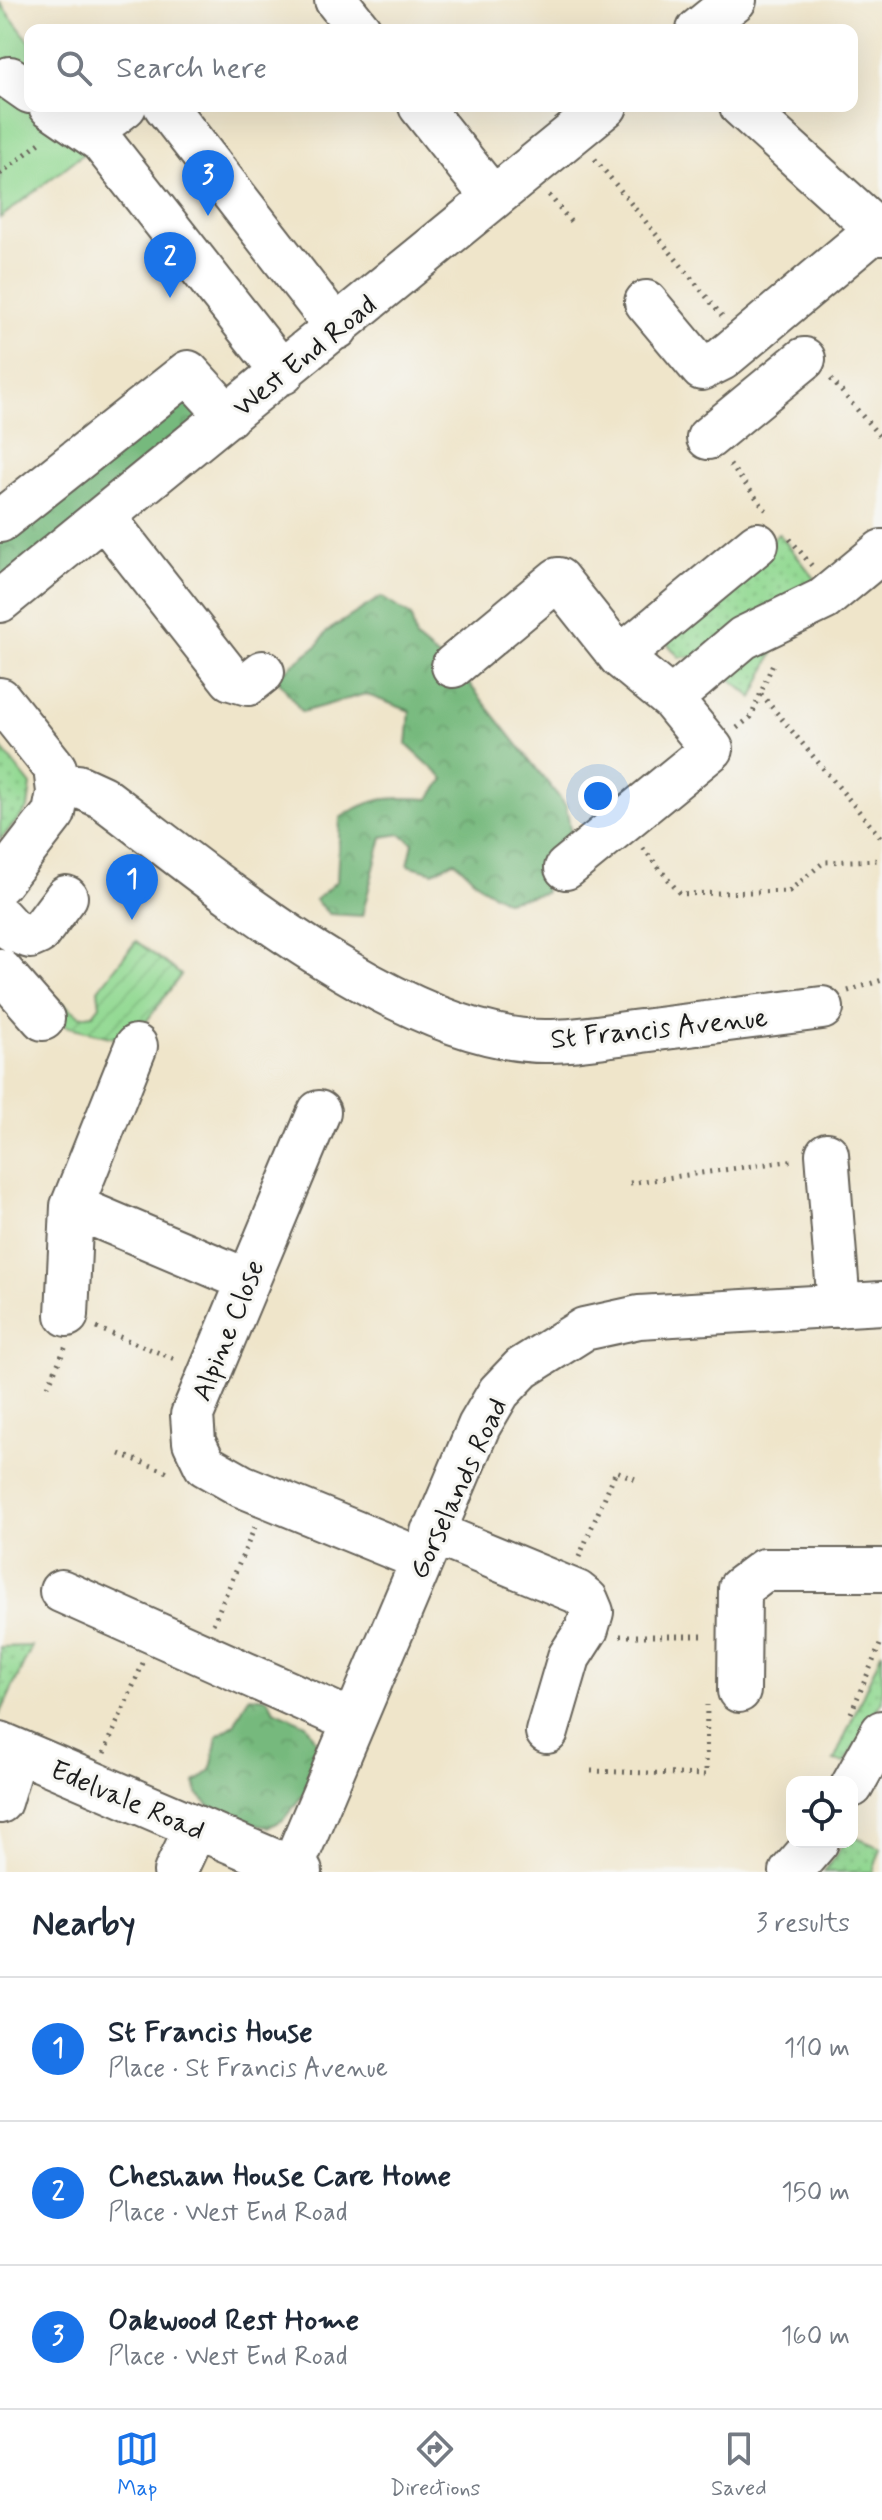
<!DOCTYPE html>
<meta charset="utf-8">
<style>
:root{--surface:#fff;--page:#f2f2f3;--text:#1f2937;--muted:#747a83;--line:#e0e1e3;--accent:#1a73e8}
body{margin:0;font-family:Mynerve,sans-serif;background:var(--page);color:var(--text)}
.controls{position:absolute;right:24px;bottom:24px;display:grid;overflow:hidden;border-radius:16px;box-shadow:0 8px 32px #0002}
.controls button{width:72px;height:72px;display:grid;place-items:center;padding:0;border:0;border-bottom:2px solid var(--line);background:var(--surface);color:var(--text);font:40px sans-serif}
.you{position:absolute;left:598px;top:796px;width:28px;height:28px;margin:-20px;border:6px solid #fff;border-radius:50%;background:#1a73e8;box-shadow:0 0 0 12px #1a73e833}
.badge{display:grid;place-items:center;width:52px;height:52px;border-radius:50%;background:var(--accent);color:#fff;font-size:26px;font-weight:700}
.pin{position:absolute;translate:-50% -66px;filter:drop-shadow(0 2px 4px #0008)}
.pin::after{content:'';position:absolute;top:42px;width:28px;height:24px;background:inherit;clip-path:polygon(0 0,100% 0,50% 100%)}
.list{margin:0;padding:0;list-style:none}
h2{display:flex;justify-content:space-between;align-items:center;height:104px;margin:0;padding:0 32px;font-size:34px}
h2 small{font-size:26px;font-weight:400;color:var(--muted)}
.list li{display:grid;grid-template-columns:52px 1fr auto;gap:24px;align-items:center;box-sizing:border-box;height:144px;padding:0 32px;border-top:2px solid var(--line)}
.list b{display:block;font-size:30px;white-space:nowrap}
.list p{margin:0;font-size:26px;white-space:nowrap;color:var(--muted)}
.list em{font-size:26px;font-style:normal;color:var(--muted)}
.icon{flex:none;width:44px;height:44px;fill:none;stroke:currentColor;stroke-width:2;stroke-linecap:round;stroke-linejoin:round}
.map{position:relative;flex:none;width:882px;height:1872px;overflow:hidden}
.search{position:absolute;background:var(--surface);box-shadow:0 8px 32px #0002;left:24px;right:24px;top:24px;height:88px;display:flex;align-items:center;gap:20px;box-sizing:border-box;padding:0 28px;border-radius:16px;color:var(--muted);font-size:30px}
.sheet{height:536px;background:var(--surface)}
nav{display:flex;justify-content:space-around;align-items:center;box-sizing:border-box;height:112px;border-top:2px solid var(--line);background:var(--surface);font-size:22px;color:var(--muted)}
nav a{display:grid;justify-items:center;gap:4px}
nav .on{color:var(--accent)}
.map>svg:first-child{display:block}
.grass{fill:url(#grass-dots);stroke:#587a58;stroke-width:2}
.forest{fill:url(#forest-crowns);stroke:#496a4c;stroke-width:2}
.garden{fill:url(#garden-furrows);stroke:#587a58;stroke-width:2}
.pitch{fill:#93d993;stroke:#587a58;stroke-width:2}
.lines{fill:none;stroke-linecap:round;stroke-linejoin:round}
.minor-casing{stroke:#666259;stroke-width:46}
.path{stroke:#666259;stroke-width:5;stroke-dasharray:2 6;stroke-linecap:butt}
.minor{stroke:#fff;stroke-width:42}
.labels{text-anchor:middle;stroke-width:6;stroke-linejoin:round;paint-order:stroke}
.street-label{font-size:28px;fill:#1c1c1c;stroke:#f6f6f2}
</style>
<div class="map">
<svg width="882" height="1872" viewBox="0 0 882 1872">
<defs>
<pattern id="grass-dots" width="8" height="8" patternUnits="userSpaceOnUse" patternTransform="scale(2)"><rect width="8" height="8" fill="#93d993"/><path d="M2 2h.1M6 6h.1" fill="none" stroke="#7eba7e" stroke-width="1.8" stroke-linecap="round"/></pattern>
<pattern id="forest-crowns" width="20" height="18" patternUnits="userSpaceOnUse" patternTransform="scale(2)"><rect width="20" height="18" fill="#76b97d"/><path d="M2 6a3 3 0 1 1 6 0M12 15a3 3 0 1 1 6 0" fill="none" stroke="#669e6b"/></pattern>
<pattern id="garden-furrows" width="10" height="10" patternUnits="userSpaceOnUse" patternTransform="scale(2)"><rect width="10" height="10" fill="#93d993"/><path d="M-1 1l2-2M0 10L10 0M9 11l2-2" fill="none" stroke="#7eba7e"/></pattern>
</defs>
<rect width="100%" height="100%" fill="#f6f6f2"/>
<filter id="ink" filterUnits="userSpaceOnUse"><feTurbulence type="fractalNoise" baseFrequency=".0125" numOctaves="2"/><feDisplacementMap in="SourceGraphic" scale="16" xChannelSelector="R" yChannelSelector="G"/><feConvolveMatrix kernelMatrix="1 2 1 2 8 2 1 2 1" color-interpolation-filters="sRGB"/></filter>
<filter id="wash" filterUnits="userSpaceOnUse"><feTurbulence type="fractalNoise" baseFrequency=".006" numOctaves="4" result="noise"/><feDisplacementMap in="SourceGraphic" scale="32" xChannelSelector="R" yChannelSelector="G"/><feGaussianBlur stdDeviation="1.8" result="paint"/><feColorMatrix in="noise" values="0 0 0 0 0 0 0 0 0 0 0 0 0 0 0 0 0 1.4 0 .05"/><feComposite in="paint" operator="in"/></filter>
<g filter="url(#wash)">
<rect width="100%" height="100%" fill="#efe5ca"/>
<!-- grass -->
<path class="grass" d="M779 534 817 581 699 657H679L667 643 735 566Z
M764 646H776L753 698 726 675Z
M0 746 31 785 28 808 0 840Z
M32 1646 0 1715V1647Z
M882 1651V1701L845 1763 834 1761Z
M852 1836 881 1848 873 1872H824L845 1842H852Z"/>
<!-- forest -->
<path class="forest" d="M188 372 228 416 0 601V521Z
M381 597 411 616 416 639 467 681 566 806 571 834 563 860 544 883 545 893 506 901 482 887 455 861 433 872 408 865 413 843 401 834 382 837 362 916 329 914 315 900 337 881 340 818C371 797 392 796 429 799L444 779 407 745 410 711 365 694 302 712 276 677 318 645 326 632Z
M249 1696 267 1698 274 1710 306 1724 319 1745 313 1782 283 1820 269 1827 243 1823 240 1814 232 1818 218 1816 197 1793 195 1783 211 1770 217 1736 234 1725Z"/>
<!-- garden -->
<path class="garden" d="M136 941 181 975 131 1042 65 1026 50 1000 54 996 80 1016 93 1014 100 1005 98 990Z"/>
<!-- pitch -->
<path class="pitch" d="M0 3 30 42V106L105 137 0 218Z"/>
</g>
<g filter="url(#ink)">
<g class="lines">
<!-- minor casing -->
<g class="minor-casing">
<path id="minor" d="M336 0 360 30
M698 30 735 0
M10 78 30 92
M50 106 101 141 283 373
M165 106 337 328
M420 106 493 198
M741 106 882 234
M112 116 125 106
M646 302 702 369 722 359 877 229
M708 438 804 359
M104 517 231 679 248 684 263 672
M0 521 188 372 228 416
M0 601 606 106
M620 657 757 544
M453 666 558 579 620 657 671 699 712 749 566 868
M0 699 55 768 58 792 78 786 102 797C213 880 408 1046 552 1041 582 1041 612 1034 642 1031 702 1023 762 1016 822 1008
M671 699 743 638 824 599 882 551
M0 883 54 813 58 792
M0 917 12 930 30 937 39 933 66 897
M0 970 43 1019
M136 1046 72 1206 247 1280
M319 1112 192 1415 194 1442 205 1465 242 1486 421 1559
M827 1154 839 1306
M67 1315 72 1206
M432 1532 577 1592 587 1600 592 1612 587 1629 569 1657 547 1732
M61 1591 352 1721
M739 1691 740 1588 764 1570H882
M0 1743 301 1872
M852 1786 882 1732
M0 1802 15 1752
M292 1868 479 1426 499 1392 522 1368 584 1329 639 1317 882 1303
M175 1872 196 1827
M791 1872 817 1842"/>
</g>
<!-- path -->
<path class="path" d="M595 159 722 316
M0 174 41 142
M549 195 571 222
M831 379 882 439
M730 465 766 510
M790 539 812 566
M761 694 882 839
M737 728 751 717 774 661
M643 848 680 894 789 891 824 862 882 860
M848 991 882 980
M630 1183 795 1160
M97 1328 177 1360
M48 1386 66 1346
M120 1454 168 1472
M579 1557 616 1471 635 1479
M213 1624 255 1527
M620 1636H706
M851 1713 882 1640
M104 1753 143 1663
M591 1771 706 1775 707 1705"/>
<!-- minor -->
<use href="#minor" class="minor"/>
</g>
</g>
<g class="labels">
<!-- street labels -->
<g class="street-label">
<text transform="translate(304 355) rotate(-39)" y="10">West End Road</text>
<text transform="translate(659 1027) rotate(-6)" y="10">St Francis Avenue</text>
<text transform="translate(227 1330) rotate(-68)" y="10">Alpine Close</text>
<text transform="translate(457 1488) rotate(-65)" y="10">Gorselands Road</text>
<text transform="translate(128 1799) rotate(23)" y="10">Edelvale Road</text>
</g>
</g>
</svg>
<div class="controls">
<button><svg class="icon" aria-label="locate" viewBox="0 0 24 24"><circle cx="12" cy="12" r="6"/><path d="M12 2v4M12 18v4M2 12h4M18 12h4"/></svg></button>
</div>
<div class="you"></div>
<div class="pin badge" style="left:132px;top:920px">1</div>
<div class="pin badge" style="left:170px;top:298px">2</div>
<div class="pin badge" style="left:208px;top:216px">3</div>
<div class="search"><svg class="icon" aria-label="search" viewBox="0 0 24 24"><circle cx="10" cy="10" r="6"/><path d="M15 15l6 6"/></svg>Search here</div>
</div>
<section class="sheet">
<h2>Nearby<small>3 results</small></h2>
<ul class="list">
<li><span class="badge">1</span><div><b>St Francis House</b><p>Place · St Francis Avenue</p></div><em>110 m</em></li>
<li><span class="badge">2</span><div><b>Chesham House Care Home</b><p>Place · West End Road</p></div><em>150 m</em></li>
<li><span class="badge">3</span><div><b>Oakwood Rest Home</b><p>Place · West End Road</p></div><em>160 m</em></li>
</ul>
</section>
<nav>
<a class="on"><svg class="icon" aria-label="map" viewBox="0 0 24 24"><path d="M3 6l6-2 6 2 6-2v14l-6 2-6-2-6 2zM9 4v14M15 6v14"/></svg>Map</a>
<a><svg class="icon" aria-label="directions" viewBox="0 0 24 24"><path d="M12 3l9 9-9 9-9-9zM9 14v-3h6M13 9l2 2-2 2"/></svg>Directions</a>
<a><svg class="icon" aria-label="saved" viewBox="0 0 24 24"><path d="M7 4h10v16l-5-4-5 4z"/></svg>Saved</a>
</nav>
